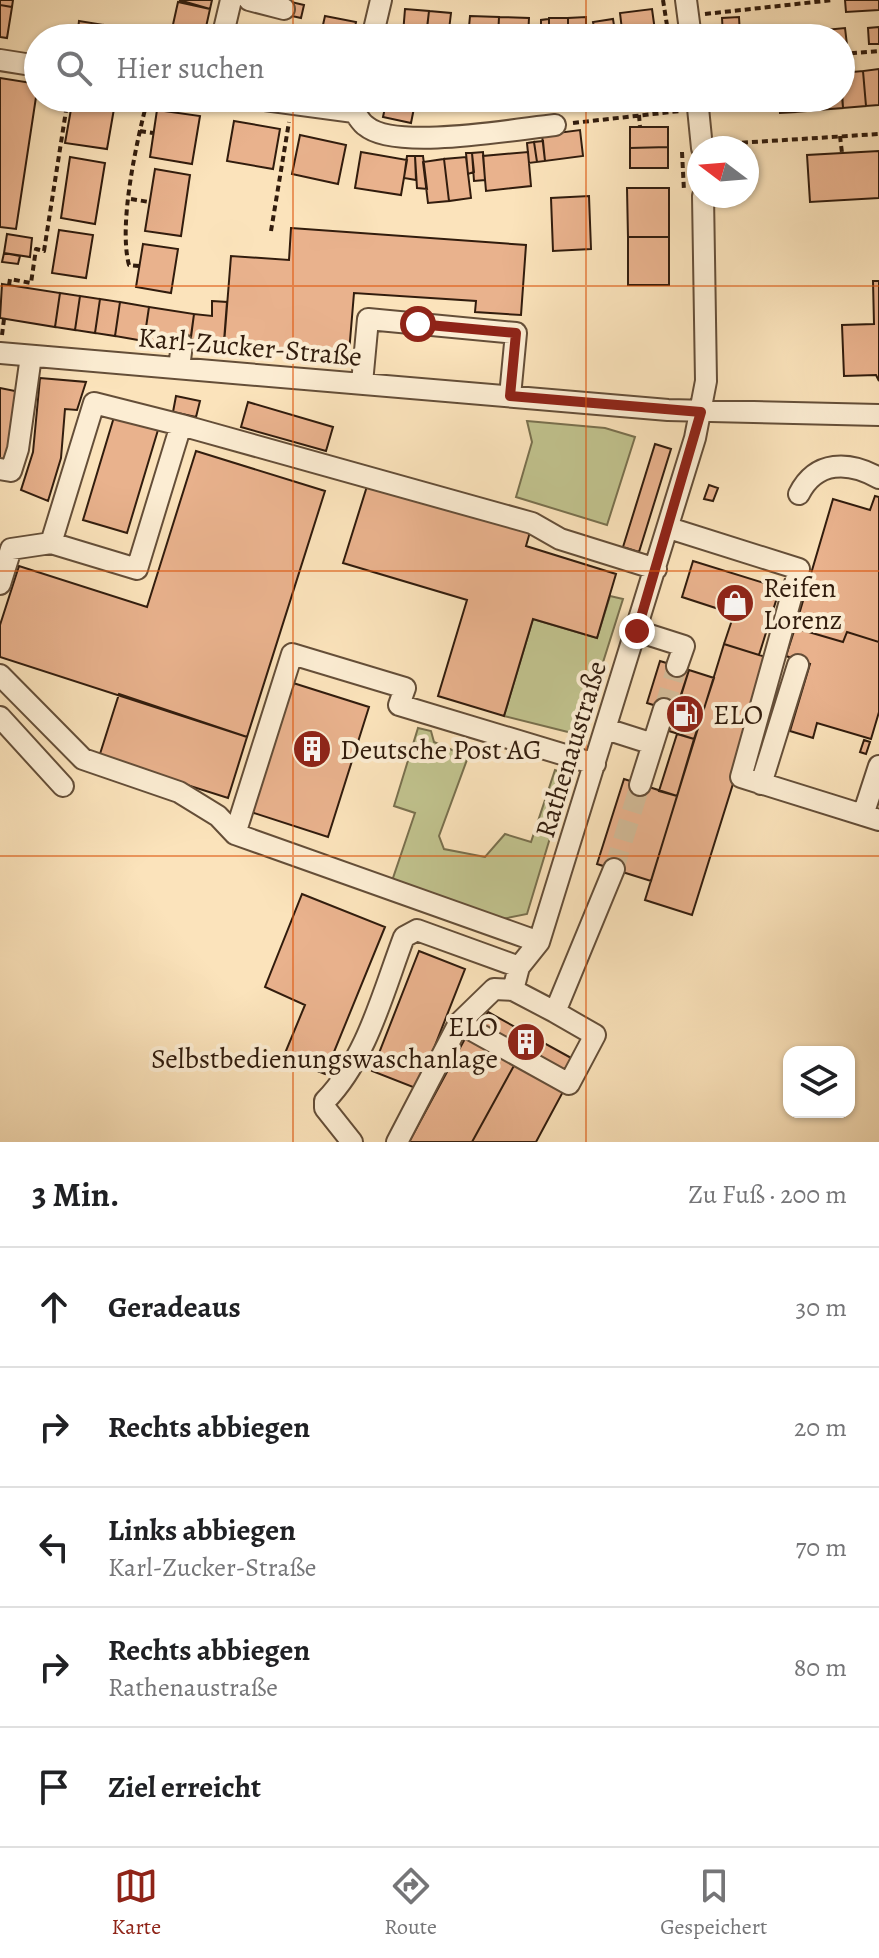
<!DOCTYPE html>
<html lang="de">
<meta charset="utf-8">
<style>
:root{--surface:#fff;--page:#f2f2f2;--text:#202124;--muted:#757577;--line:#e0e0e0;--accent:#8f2418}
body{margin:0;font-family:Alegreya,serif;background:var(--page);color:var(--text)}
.controls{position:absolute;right:24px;bottom:24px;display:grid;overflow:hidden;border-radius:16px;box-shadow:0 2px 6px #0004}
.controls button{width:72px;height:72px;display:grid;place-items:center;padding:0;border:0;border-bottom:2px solid var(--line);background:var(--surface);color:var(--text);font:40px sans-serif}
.compass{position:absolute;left:687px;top:136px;width:72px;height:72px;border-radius:50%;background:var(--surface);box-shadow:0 2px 6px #0004;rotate:286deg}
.stop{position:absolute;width:24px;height:24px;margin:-18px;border:6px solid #8f2418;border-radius:50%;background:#fff}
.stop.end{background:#8f2418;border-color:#fff;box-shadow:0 2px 8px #0008}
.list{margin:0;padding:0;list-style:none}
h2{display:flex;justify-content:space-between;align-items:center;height:104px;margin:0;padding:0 32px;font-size:34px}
h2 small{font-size:26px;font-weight:400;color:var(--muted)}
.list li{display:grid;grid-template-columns:52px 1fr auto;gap:24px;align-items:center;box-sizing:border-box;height:120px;padding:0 32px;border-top:2px solid var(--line)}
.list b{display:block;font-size:30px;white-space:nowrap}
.list p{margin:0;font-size:26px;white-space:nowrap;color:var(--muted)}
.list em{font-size:26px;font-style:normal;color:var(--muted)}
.icon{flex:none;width:44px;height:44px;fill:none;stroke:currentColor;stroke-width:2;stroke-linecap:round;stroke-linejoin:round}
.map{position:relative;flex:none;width:879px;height:1142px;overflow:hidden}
.search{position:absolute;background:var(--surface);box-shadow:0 2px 6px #0004;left:24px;right:24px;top:24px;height:88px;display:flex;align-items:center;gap:20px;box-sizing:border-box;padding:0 28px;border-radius:44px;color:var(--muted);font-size:30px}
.sheet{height:704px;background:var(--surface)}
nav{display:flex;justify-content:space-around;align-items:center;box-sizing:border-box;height:112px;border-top:2px solid var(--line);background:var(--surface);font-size:22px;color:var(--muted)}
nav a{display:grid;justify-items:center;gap:4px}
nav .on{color:var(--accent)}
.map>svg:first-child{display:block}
.green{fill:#c1c38e;stroke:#79704e;stroke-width:2}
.building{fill:#e9b28d;stroke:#311c0d;stroke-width:2}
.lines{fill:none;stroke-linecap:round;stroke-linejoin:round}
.minor-tunnel{stroke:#d3bb98;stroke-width:20;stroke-dasharray:20 10;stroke-linecap:butt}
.minor-casing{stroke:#644e38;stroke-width:24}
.path{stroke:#311c0d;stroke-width:4;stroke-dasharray:6 4;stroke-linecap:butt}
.minor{stroke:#fcedd3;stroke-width:20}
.route{stroke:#8f2418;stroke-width:10}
.grid{fill:none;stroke:#df560c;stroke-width:2;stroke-opacity:0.55}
.labels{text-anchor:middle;stroke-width:8;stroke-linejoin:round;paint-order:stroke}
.street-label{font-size:28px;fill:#311c0d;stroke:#fcedd3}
.poi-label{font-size:28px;fill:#311c0d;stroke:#fcedd3;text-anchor:start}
</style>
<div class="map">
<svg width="879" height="1142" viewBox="0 0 879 1142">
<rect width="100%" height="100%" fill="#fbe3bb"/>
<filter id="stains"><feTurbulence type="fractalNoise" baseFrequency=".0025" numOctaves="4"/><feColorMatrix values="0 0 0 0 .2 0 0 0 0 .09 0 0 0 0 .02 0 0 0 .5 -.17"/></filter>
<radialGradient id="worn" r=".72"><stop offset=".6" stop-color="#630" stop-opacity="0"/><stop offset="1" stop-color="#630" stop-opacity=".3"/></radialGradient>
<!-- green -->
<path class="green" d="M527 421 605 428 635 437 607 525 516 497 532 442Z
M610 596 623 599 580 735 504 716 533 619 597 638Z
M418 728 431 731 434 742 468 757 439 836 444 849 485 857 505 834 531 842 555 770 569 775 527 914 497 920 392 881 415 813 394 806Z"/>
<!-- building -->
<path class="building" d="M0 0H13L12 7 0 5Z
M179 0H212L210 9Z
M845 0H879V10L846 12Z
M287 1 304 5 301 18 283 14Z
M178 2 210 9 204 36 172 29Z
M0 5 12 7 7 38 0 37Z
M405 9 429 11 426 36 403 34Z
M652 9 656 38H623L620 13Z
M429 11 451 13 448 38H426Z
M325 16 356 22 353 38H320Z
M470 16 499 17 498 38H468Z
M499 17 529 18 528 38H498Z
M586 17V38H568V18Z
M739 17 740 35 723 36 722 18Z
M549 18H568V38H549Z
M549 19V34L541 35V20Z
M613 19 616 38H596L593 22Z
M79 21 104 25 102 38H77Z
M104 25 128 29 127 38H102Z
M879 27V44H869L868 28Z
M845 28 847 45 841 46V38H816L815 31Z
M172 29 204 36V38H170Z
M792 32 793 38H761V36Z
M879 69V105L866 106 863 71Z
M863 71 866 106 843 108 841 73Z
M0 78 38 84 16 229 0 227Z
M841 85 843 108 818 110 816 98H841Z
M73 98 115 103 107 149 65 143Z
M387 98H416L411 123 383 117Z
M728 98H745V102L729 103Z
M745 98H762L763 108 745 109Z
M762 98H779L780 110H763Z
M779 98H795L796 112 780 113Z
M795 98H816L818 110 796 112Z
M157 110 200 116 192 164 150 157Z
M234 121 280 129 273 169 227 161Z
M630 127H668V147L630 148Z
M580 130 583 156 545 161 542 135Z
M300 135 346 145 338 184 292 174Z
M543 141 545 161 537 162 534 142Z
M534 142 537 162 529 163 527 143Z
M668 147V168H630V148Z
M879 151V198L810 202 807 155Z
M361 152 407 160 401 195 355 188Z
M483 152 485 180 474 181 472 153Z
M528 152 531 186 486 191 483 156Z
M466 153H472L474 172 468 174Z
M407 156H415L416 180 404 178Z
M415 156H423L427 189 417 188Z
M70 157 105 163 95 224 61 218Z
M466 157 471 198 449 201 444 159Z
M444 159 449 201 428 203 423 162Z
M155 169 190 175 181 236 145 231Z
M627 188H669V237H628Z
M589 196 591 249 553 251 551 198Z
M291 228 526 245 521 315 475 312 476 301 354 293 349 353 224 344 231 256 289 260Z
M59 230 93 235 86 278 52 273Z
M7 234 32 238 30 257 4 253Z
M628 237H669V285H628Z
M143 244 178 249 171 293 136 287Z
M4 253 20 256 18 264 2 262Z
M873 281H879V381L876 375 844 376 842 325 874 324Z
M2 284 60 293 55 327 0 318Z
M60 293 80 296 75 330 55 327Z
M80 296 100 299 95 333 75 330Z
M100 299 120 302 115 336 95 333Z
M212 301 227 302 224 341 219 347 190 343 194 314 212 316Z
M120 302 149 307 144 341 115 336Z
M149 307 194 314 190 345 144 341Z
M40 378 86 382 77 410 65 409 61 458 48 501 21 490 33 452Z
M0 388 20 392 7 465 0 464Z
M176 396 200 401 196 417 173 412Z
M248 402 333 427 326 451 241 427Z
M114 417 158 430 127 533 83 520Z
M655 444 671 449 639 552 623 547Z
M196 451 325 491 247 737 0 657V625L19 566 147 607Z
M368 483 530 532 526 546 616 574 597 638 533 619 504 716 438 696 467 600 343 563Z
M709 485 718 488 713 501 704 499Z
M875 496 879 497V642L847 632 843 642 795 628 833 499 870 510Z
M693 561 780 588 759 655 724 644 734 614 682 597Z
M795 628 843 642 847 632 879 642V712L871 739 817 723 813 738 790 731 810 664 786 656Z
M724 644 772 659 692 915 645 900Z
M660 661 689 670 676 712 647 703Z
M689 670 714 678 694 739 669 731Z
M290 682 369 707 328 837 248 811Z
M119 694 247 737 228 798 99 757Z
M677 734 694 739 677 796 659 791Z
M864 740 870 742 866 754 860 752Z
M624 779 677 796 651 881 597 864Z
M302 894 385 927 325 1074 283 1058 305 1005 265 987Z
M419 951 465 969 418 1089 372 1071Z
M488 1012 573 1059 565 1073 480 1026Z
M467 1035 516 1062 472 1142H409Z
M516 1062 565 1088 536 1142H472Z"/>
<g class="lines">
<!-- minor-tunnel -->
<path class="minor-tunnel" d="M664 709 677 666
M614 869 640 785"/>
<!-- minor casing -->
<g class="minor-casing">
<path id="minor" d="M249 0 284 9
M686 0 691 38
M222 38 231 0
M372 38 381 0
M0 60 38 66
M249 98 354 112
M697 98 702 148
M354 112C358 116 361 123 366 126 395 151 516 129 555 125
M0 353 668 410 879 415
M179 368 182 344
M362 383 368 319 516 333 510 396
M0 469 11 471 18 449 31 356
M799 494C816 460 849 461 879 478
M669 528 799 569 741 777 879 820
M51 543 137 569 181 425 532 523 560 539 656 569
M0 584 11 549 51 543 94 403 181 425
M637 631 684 646 677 666
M0 675 83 759 179 792 218 816 235 834 539 942
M0 717 63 786
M606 729 653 744
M761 784 798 665
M640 785 664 709
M863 815 879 766
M235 834 292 654 405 688 399 705 595 764
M513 990 519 967 539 942 695 438 706 381 703 196
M459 1023 569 1084 595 1035 555 1012
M352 1142 325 1108V1101C367 1058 383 992 404 937L417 930 519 967
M397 1142 459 1023 494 989 513 990 555 1012 614 869"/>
</g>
<!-- path -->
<path class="path" d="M663 0 669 38
M705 14 833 0
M841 54 879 51
M639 115 640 127
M573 123 680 111
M140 131 153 133
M840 136 842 153
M722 144 879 134
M682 152 684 191
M131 199 149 202
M271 231 289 122
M139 266 129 265C118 224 137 139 148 98
M9 285 10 279 31 283 36 249 44 251 68 98
M2 335 4 319"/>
<!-- minor -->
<use href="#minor" class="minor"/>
</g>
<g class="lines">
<!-- route -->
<path class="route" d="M418 324 516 333 510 396 701 412 637 631"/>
</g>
<!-- grid -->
<path class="grid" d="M293 0V38M586 0V38M293 98V1142M586 98V1142M0 286H879M0 571H879M0 856H879"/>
<!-- icons -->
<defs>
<g id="shop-disc" transform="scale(2)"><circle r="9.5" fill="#8f2418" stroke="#fcedd3"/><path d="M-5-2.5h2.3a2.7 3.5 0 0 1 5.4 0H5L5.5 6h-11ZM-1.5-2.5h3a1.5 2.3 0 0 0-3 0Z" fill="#fff"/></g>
<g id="fuel-disc" transform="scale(2)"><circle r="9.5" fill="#8f2418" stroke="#fcedd3"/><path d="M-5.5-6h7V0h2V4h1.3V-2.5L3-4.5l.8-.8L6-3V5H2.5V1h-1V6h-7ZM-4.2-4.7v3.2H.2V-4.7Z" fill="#fff"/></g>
<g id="building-disc" transform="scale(2)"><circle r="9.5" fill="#8f2418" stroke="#fcedd3"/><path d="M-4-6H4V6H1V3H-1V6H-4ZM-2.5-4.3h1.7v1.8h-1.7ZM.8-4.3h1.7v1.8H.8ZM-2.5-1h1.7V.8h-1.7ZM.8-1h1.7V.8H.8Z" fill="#fff"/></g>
</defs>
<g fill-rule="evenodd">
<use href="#shop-disc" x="735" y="603"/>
<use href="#fuel-disc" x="685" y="714"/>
<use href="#building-disc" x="312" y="749"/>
<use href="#building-disc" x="526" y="1042"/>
</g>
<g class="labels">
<!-- street labels -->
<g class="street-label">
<text transform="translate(250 346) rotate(5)" y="10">Karl-Zucker-Straße</text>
<text transform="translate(570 749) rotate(-73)" y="10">Rathenaustraße</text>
</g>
<!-- poi labels -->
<g class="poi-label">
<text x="763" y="597">Reifen<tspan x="763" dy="32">Lorenz</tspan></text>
<text x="713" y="724">ELO</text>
<text x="340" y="759">Deutsche Post AG</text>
<text x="498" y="1036" text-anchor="end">ELO<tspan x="498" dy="32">Selbstbedienungswaschanlage</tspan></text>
</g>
</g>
<rect width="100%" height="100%" filter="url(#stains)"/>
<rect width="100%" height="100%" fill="url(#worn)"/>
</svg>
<div class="controls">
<button><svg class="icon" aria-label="layers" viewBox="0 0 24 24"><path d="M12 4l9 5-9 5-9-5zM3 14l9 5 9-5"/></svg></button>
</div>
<svg class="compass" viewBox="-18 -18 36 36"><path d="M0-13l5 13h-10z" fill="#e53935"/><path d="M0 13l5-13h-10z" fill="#757577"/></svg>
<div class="stop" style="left:418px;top:324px"></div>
<div class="stop end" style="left:637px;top:631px"></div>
<div class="search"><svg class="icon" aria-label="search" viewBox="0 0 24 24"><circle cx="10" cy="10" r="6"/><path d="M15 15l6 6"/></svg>Hier suchen</div>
</div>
<section class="sheet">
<h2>3 Min.<small>Zu Fuß · 200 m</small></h2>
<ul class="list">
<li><svg class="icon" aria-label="ahead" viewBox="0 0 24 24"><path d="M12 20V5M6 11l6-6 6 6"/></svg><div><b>Geradeaus</b></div><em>30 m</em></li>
<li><svg class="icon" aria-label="right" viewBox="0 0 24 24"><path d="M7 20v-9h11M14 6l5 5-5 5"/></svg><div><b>Rechts abbiegen</b></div><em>20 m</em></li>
<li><svg class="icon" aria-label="left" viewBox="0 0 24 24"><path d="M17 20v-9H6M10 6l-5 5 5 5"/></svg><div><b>Links abbiegen</b><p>Karl-Zucker-Straße</p></div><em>70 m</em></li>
<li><svg class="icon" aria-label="right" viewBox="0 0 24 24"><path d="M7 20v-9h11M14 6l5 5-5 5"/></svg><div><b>Rechts abbiegen</b><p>Rathenaustraße</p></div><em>80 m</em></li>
<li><svg class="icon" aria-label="arrive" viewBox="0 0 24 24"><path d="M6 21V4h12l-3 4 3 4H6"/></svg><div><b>Ziel erreicht</b></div></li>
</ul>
</section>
<nav>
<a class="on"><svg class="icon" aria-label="map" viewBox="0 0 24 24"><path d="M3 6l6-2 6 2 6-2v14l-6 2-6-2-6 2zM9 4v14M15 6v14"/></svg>Karte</a>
<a><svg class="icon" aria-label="directions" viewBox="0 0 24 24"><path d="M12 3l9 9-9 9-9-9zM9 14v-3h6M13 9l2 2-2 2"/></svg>Route</a>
<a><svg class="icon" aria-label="saved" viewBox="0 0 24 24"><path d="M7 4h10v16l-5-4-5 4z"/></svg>Gespeichert</a>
</nav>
